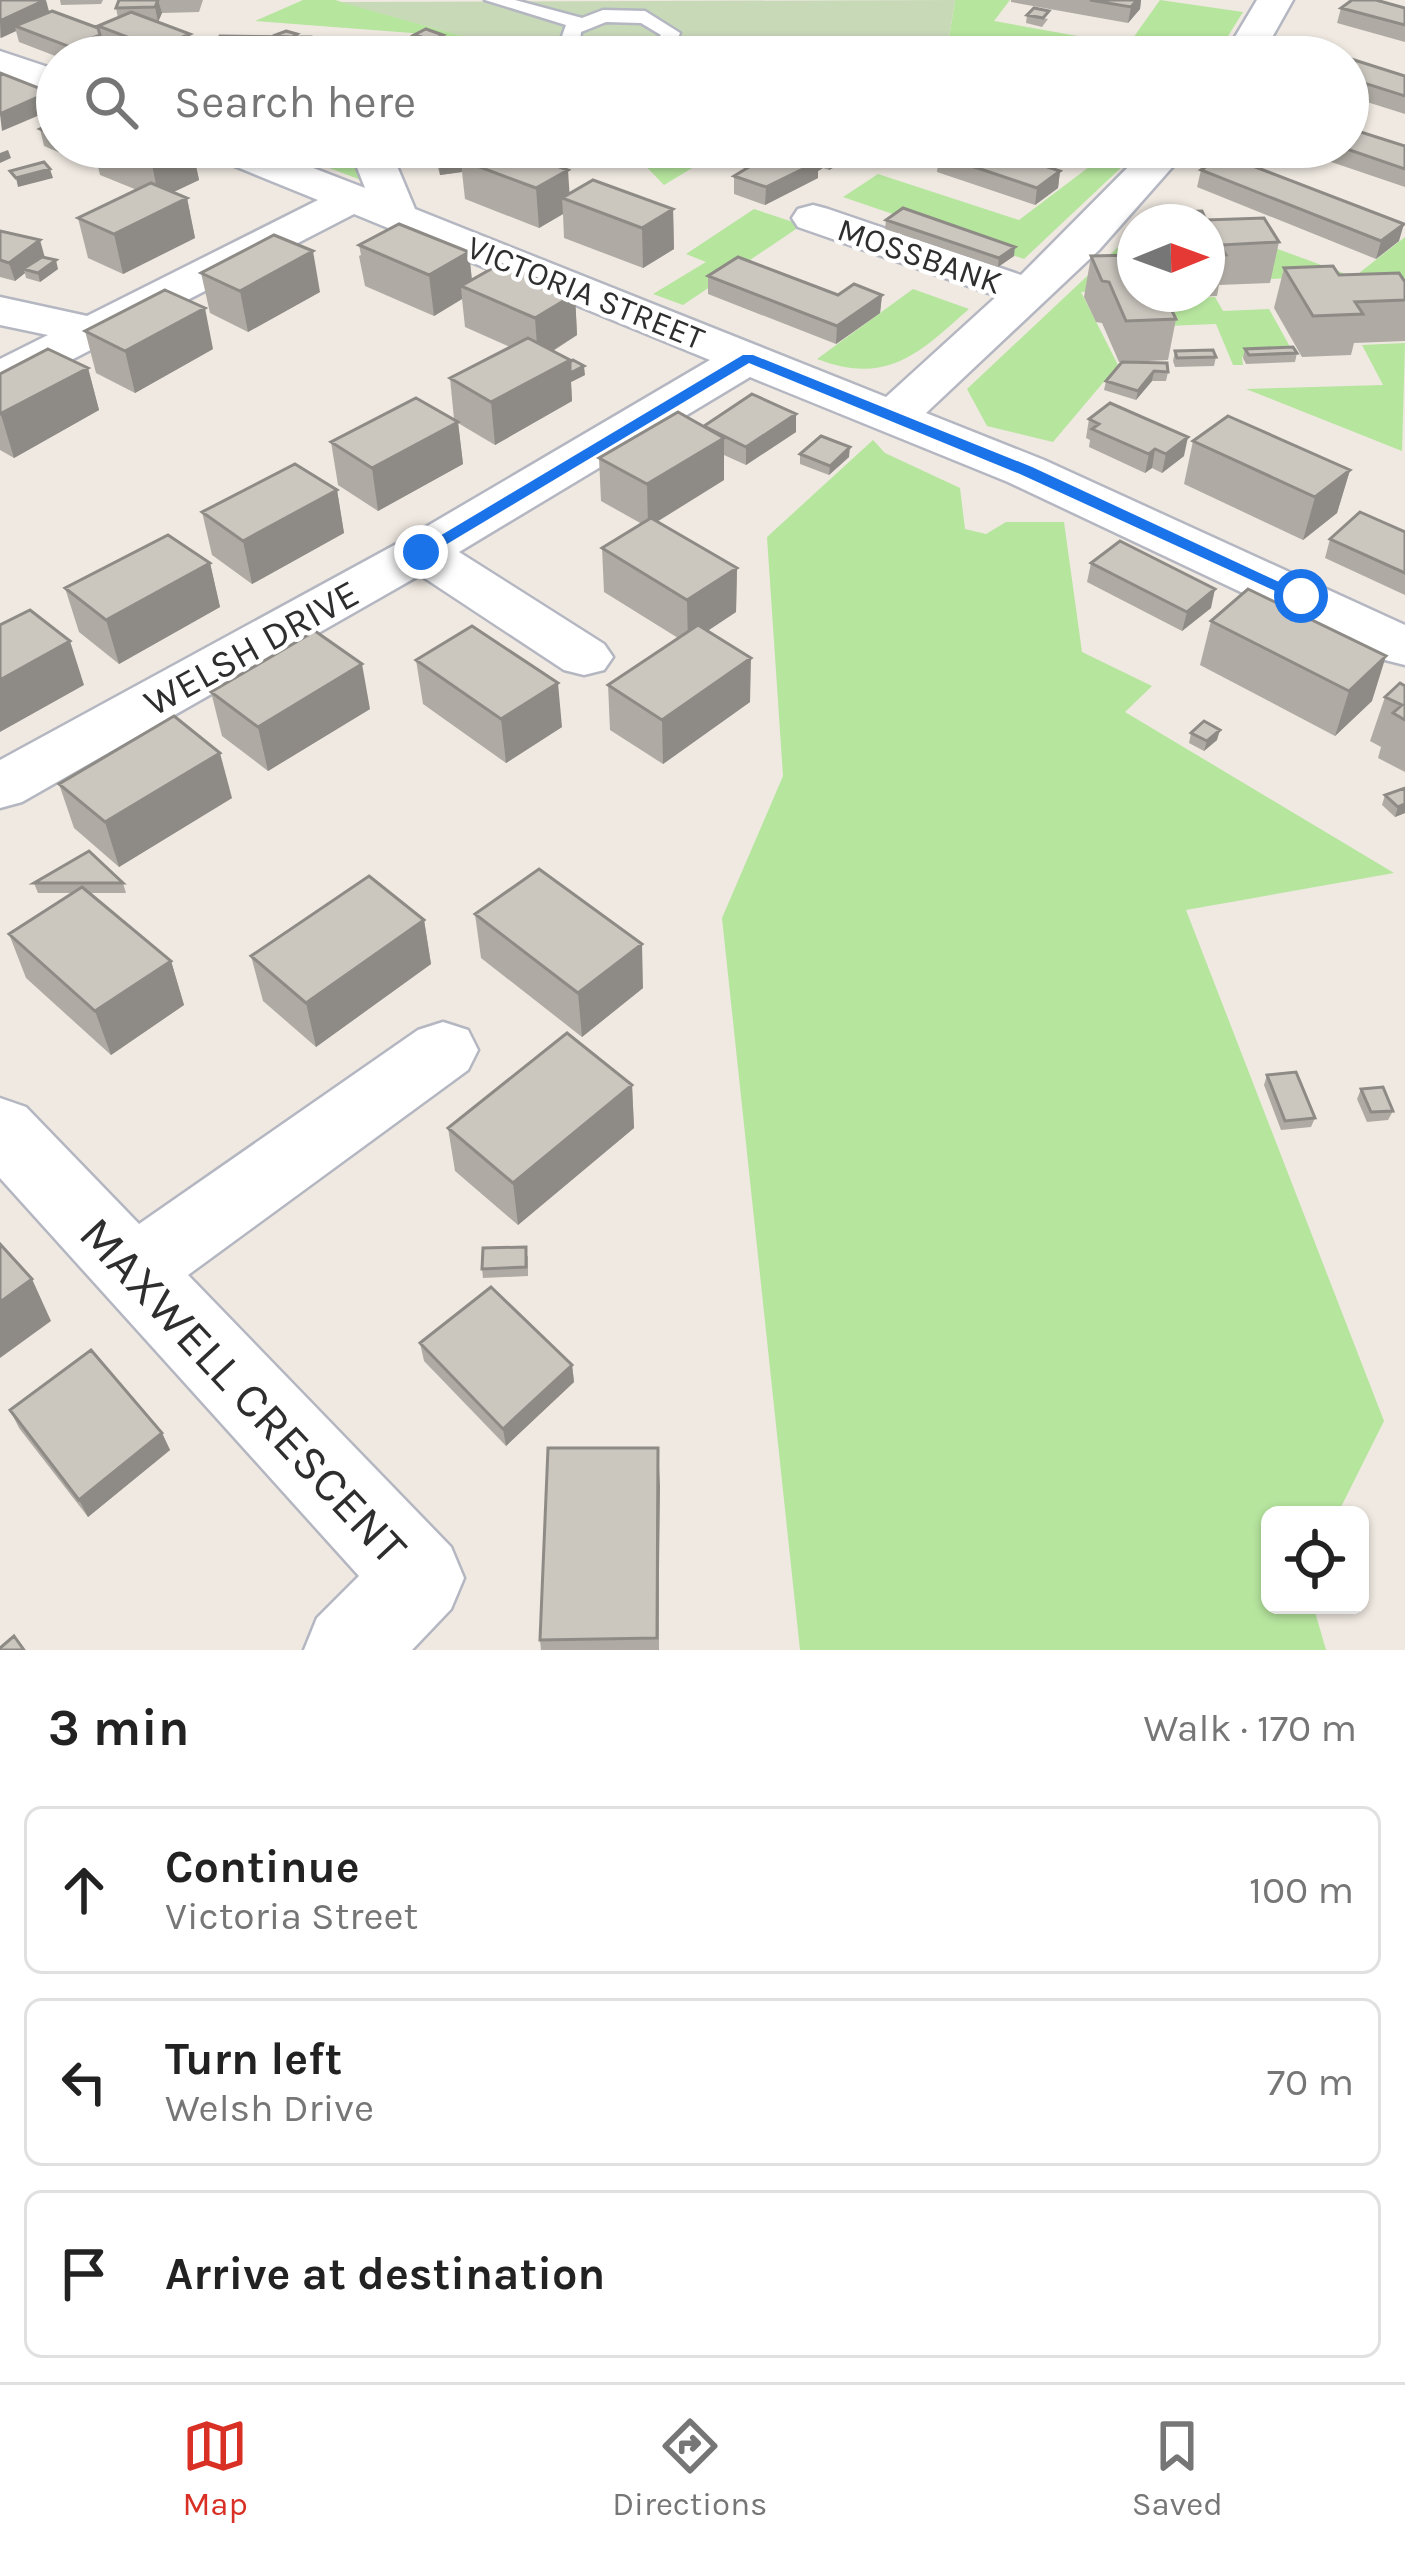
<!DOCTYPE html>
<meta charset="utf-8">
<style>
:root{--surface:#fff;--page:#f6f6f6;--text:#222;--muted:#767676;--line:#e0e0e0;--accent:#d93025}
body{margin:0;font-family:Karla,sans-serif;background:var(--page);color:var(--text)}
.controls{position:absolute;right:36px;bottom:36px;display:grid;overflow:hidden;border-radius:18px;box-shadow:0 3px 9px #0004}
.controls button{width:108px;height:108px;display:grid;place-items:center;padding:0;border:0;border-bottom:3px solid var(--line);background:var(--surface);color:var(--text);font:60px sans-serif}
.compass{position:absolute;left:1117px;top:204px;width:108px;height:108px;border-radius:50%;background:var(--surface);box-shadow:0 3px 9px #0004;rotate:89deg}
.stop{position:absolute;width:36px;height:36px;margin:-27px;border:9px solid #1a73e8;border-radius:50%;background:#fff}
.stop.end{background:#1a73e8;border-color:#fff;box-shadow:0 3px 12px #0008}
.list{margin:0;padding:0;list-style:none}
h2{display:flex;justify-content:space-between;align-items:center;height:156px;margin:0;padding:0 48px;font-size:51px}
h2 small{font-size:39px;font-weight:400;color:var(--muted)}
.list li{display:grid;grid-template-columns:78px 1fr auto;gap:36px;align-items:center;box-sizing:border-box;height:168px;margin:0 24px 24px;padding:0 24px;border:3px solid var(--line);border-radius:18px}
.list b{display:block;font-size:45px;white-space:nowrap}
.list p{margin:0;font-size:39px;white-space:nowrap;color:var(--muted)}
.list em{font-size:39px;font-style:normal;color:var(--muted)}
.icon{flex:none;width:66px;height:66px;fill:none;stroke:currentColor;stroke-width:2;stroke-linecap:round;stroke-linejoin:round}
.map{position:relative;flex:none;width:1405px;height:1650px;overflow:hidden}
.search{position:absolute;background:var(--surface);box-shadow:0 3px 9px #0004;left:36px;right:36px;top:36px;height:132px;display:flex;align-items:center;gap:30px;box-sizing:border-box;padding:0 42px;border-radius:66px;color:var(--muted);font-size:45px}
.sheet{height:732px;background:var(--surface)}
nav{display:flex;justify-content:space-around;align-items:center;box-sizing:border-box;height:168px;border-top:3px solid var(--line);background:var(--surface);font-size:33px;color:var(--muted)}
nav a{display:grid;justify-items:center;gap:6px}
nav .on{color:var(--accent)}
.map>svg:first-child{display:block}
.green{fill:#b6e59e}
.cemetery{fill:#c8d9b8}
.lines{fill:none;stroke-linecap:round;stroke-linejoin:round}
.service-casing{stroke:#b4b7c1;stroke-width:5}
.minor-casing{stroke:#b4b7c1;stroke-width:5}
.service{fill:#fff;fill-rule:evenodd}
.minor{fill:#fff;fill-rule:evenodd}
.wall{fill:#afaba4}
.shaded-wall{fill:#8e8b86}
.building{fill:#cbc7bf;stroke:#8e8b86;stroke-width:3}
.route{fill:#1a73e8}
.labels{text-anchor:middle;stroke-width:9;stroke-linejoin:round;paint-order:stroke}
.far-street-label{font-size:33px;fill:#2e2e2e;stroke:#fff}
.street-label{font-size:39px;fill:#2e2e2e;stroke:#fff}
.near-street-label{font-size:48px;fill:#2e2e2e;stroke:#fff}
</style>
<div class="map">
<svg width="1405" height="1650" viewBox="0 0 1405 1650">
<rect width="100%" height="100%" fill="#efe9e1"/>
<!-- green -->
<path class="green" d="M303 0H335L538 57H497L412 33 255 21Z
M955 0H1010L994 21 1128 45 1160 0 1243 12 1215 57H946Z
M274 147H351L366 176 361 180Z
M627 147H727L664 185Z
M1026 147H1143L1024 259 843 197 878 174 1019 220 1089 167Z
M754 209 802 225 683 305 653 294 706 262 686 254Z
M1207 223 1354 277 1405 237V337L1308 277 1271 279 1257 257Z
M1135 231V288L1081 292 1118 365 1053 442 987 426 967 389Z
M913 289 969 309C919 353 888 386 817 359Z
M1215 297 1223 311 1269 309 1294 354 1242 357 1243 365H1233L1216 324 1167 326 1155 300Z
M1405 343 1402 451 1246 389 1383 385 1362 345Z
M873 440 885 453 960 488 965 529 986 534 1006 522H1064L1082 652 1152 686 1125 712 1394 873 1186 910 1384 1421 1337 1515H1270V1605H1313L1326 1650H800L722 918 783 776 767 537Z"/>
<!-- cemetery -->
<path class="cemetery" d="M955 0 946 57H538L340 2Z"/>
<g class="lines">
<!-- service casing -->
<g class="service-casing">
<path id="service" d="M485 0H515L582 18 603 10 645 11 680 33C667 70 585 65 560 42L566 25ZM606 22 641 23 661 35C639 56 606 54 580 40L581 32Z"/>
</g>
<!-- minor casing -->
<g class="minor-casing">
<path id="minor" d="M1257 0H1293L1261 57H1223Z
M0 51 57 70V94L0 75Z
M204 147H259L365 188 349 147H389L415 209 886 397 997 296 798 227 792 218 798 209 813 205 828 209 1021 275 1148 147H1190L1099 250 926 413 1044 460 1405 625V665L1385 660 1008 482 750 377 459 552 604 644 613 657 604 670 584 675 564 670 420 575 22 802 0 808V760L402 541 710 360 354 214 17 388 0 392V359L48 335 0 325V297L87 316 318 200 210 156Z
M443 1022 468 1030 478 1050 468 1070 188 1275 451 1547 464 1578 451 1609 412 1650H304L317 1618 359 1576 0 1178V1098L26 1107 139 1224 418 1030Z"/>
</g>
<!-- service -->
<use href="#service" class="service"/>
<!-- minor -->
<use href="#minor" class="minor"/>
</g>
<!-- wall -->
<path class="wall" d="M0 0 49 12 98 28V26L118 18 116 8 119 0H203L199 12 162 13 158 22 194 57H105L103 51 89 57H58L19 42 16 31 0 38Z
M60 0H103L101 4 61 5Z
M1011 0H1141L1140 9 1128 23 1011 2Z
M1341 8H1405V42L1337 23Z
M1027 15 1048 19 1042 27 1026 23Z
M297 34 313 57H212L211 54 274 36Z
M414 35 443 41 455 53 447 57 431 55 430 48 415 43Z
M1348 58 1405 76V114L1348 96Z
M57 121V147H192L199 180 173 192 187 198 195 238 123 274 88 258 78 218 137 190 100 175 96 158 84 163 44 146 40 129Z
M1405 144V187L1287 147 1403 145Z
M429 147H484L570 194 673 209 674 249 643 268 564 238 563 214 539 228 465 199 462 172 440 175 434 154Z
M841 147 840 164 829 170 823 168 818 171V178L765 205 734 194V176Z
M939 155 1060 171 1058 188 1035 205 937 172Z
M1201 170 1399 241 1376 259 1197 187Z
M1154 213 1206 220 1279 242 1270 283 1219 285 1217 296 1170 298 1168 294H1207V222H1153Z
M886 220 1014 256 998 267 885 229Z
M0 231 45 257 58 269 40 282 26 278 25 273 15 281 0 277Z
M359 245 469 252 472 280 575 294 577 335 553 351 570 360 585 375 571 382 572 401 495 445 458 423 463 464 378 511 338 485 331 442 454 419 450 378 510 347 465 327 462 299 434 316 365 286 359 256 361 255Z
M1091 256 1135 294H1166L1165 298 1176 319 1168 360 1129 362 1168 372 1166 381H1152L1136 400 1104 390 1106 381 1122 362H1119L1102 323 1096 322 1084 297Z
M1284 268 1405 282V341L1354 343 1351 355 1302 357 1274 308Z
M201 273 320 292 248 332 210 313Z
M708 276 838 295H882L880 313 836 344 708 294Z
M85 331 213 349 135 393 96 373Z
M1245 349 1297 353 1295 362 1246 364 1243 358Z
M1175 351 1216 357 1214 366 1175 367 1173 361Z
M88 368 99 410 14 458 0 450V374Z
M796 414V432L746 465 724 455V480L657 522 737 568 736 612 707 631 750 702 663 764 610 730 608 685 678 638 604 592 602 548 642 524 601 501 599 458 704 426Z
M1089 419 1184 456 1162 473 1152 468 1145 473 1089 447 1090 440 1086 438Z
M1193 441 1350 470 1337 513 1303 540 1184 484Z
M800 454 849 457 829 475 800 464Z
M337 490 344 533 252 584 212 555 202 512Z
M1405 532V595L1325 558 1330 539Z
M210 563 220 607 119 664 79 632 65 588Z
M1091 563 1211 608 1182 631 1087 582Z
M1211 621 1372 701 1335 736 1200 665Z
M416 660 562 727 506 763 423 704Z
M1405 686V772L1378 758 1381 747 1370 741 1385 697Z
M211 692 370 709 268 771 222 736Z
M1191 733 1217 740 1204 751 1189 743Z
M59 784 232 798 119 867 74 828Z
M1385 795 1405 813 1395 817 1382 805Z
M34 883H123L126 893H89L171 961 184 1005 111 1055 26 978 9 934 72 893H38Z
M475 914 643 988 582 1037 481 958Z
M424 920 431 964 316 1047 263 1001 251 956Z
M1267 1075 1315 1118 1311 1127 1281 1130 1264 1085Z
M632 1085 634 1128 518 1225 455 1171 448 1128Z
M1361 1089 1393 1111 1388 1120 1367 1122 1357 1099Z
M528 1256V1276L483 1278 482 1269Z
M420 1343 572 1365 574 1382 506 1446 424 1361Z
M10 1410 162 1433 170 1450 88 1517 19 1428Z
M658 1448 659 1650H541L540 1640Z"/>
<!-- shaded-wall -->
<path class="shaded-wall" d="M46 0 50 15 15 26 16 31 1 38 0 21Z
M158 0 162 13 158 22 155 7Z
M1137 0H1141L1140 9 1128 23 1131 7Z
M190 34 194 57H158L156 48Z
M100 35 103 51 89 57H73L70 47Z
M310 37 313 57H301L300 55Z
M454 44 455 53 443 57V51Z
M49 92 54 109 2 131 0 114Z
M80 147H93L96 158 84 163Z
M178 147H192L199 180 159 199 151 160Z
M437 147H484L486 169 461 160 462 172 440 175Z
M841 147 840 164 829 170 830 153Z
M8 150 11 158 0 163V153Z
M824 151 823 168 818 171V178L765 205 766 187Z
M50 169 53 178 18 187 16 178Z
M568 170 570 201 562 198 563 214 539 228 536 188Z
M1060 171 1058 188 1035 205 1037 188Z
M187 198 195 238 123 274 114 234Z
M673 209 674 249 643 268 642 228Z
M1404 224 1399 241 1376 259 1381 241Z
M40 240 45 258 23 269 25 273 15 281 9 263Z
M1015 247 1014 256 998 267 999 258Z
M313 251 320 292 248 332 240 291Z
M469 252 473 292 461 286 462 299 434 316 429 275Z
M56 260 58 269 40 282 38 273Z
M575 294 577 335 538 360 535 318Z
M882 295 880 313 836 344 837 326Z
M205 308 213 349 135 393 125 351Z
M570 360V373L584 366 585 375 571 382 572 401 495 445 491 402Z
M88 368 99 410 14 458 1 415Z
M1154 371 1152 381 1136 400 1138 391Z
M796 414V432L746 465V447Z
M458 422 463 464 378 511 372 468Z
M1188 437 1184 456 1162 473 1166 454Z
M724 438V480L648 527 647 484Z
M850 447 849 457 829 475 830 466Z
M1155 449 1152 468 1145 473 1149 454Z
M1350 470 1337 513 1303 540 1315 497Z
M337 490 344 533 252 584 243 541Z
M210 563 220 607 119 664 106 620Z
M737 568 736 612 688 644 687 600Z
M1215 589 1211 608 1182 631 1187 612Z
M70 641 84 685 0 732V680Z
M1386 656 1372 701 1335 736 1349 691Z
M751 658 750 702 663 764 662 720Z
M362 664 370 709 268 771 258 727Z
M558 683 562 727 506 763 501 719Z
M1220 730 1217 740 1204 751 1207 741Z
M220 753 232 798 119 867 105 822Z
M1405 804V813L1395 817 1398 807Z
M424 920 431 964 316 1047 306 1003Z
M642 944 643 988 582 1037 578 993Z
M171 961 184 1005 111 1055 95 1011Z
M632 1085 634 1128 518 1225 513 1183Z
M32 1279 51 1321 0 1358V1302Z
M572 1365 574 1382 506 1446 503 1429Z
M162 1433 170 1450 88 1517 79 1500Z
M658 1448 660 1487 658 1650Z"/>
<!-- building -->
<path class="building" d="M0 0H45L0 21Z
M119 0H158L155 7 116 8Z
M1090 0H1137L1131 7Z
M1352 0H1376L1405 8V25L1341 8Z
M1034 8 1049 11 1043 18 1027 15Z
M52 11 98 28 100 35 70 47 15 26Z
M131 12 190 34 156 48 98 26Z
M426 29 443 35 432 40 414 35Z
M286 31 297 34 292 37 273 36Z
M220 36 310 37 300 55 211 54Z
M443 41 454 44 443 51 430 47Z
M358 43 397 57H329Z
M1307 45 1344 57H1289Z
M1348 58 1405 76V96L1348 78Z
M0 73 49 92 0 114Z
M57 121V136L40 129Z
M1348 128 1405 146V169L1341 147H1348Z
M118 147H178L151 160Z
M486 147H504L568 170 536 188 461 160Z
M782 147H840L830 153 824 151 813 158 819 161 766 187 734 176Z
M952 147H986L1060 171 1037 188 939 155Z
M1224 155 1404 224 1381 241 1201 170Z
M44 162 50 169 16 178 10 171Z
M593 180 673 209 642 228 562 198Z
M151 183 187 198 114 234 78 218Z
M903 208 1015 247 999 258 886 220Z
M1202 211 1206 220 1264 218 1279 242 1220 245 1226 255 1207 256V222H1159L1154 213Z
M399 224 469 252 429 275 359 245Z
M0 231 40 240 9 263 0 260Z
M274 235 313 251 240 291 201 273Z
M1135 255V294H1164L1176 319 1126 321 1109 282 1102 281 1091 256Z
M42 257 56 260 38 273 23 269Z
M738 257 838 295 854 284 882 295 837 326 708 276Z
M500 264 575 294 535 318 461 286Z
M1333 266 1339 275 1399 273 1405 282V300L1355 302 1363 314 1313 316 1284 268Z
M165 290 205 308 125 351 85 331Z
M528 338 570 360 491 402 450 378Z
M1293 347 1297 353 1249 355 1245 349Z
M48 349 88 368 0 414V374Z
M1213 350 1216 357 1177 358 1175 351Z
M573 360 584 366 570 373V362Z
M1122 362 1167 363 1168 372 1154 371 1138 391 1106 381Z
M752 394 796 414 746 447 704 426Z
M416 398 458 422 372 468 331 442Z
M1110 403 1188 437 1166 454 1155 449 1149 454 1092 429 1099 424 1089 419Z
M678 412 724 438 647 484 599 458Z
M1228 416 1350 470 1315 497 1193 441Z
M821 436 850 447 830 466 800 454Z
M295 464 337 490 243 541 202 512Z
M1360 512 1405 532V573L1330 539Z
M651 518 737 568 687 600 602 548Z
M168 535 210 563 106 620 65 588Z
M1120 541 1215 589 1187 612 1091 563Z
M1248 589 1386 656 1349 691 1211 621Z
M30 610 70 641 0 680V625Z
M698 625 751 658 662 720 608 685Z
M472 626 558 683 501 719 416 660Z
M315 631 362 664 258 727 211 692Z
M1400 683 1405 686V720L1393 713 1402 705 1385 697Z
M174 716 220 753 105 822 59 784Z
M1204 721 1220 730 1207 741 1191 733Z
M1405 788V804L1398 807 1385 795Z
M89 851 123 883H34Z
M539 869 642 944 578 993 475 914Z
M369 876 424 920 306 1003 251 956Z
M82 887 171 961 95 1011 9 934Z
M567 1033 632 1085 513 1183 448 1128Z
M1296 1072 1315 1118 1285 1121 1267 1075Z
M1383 1087 1393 1111 1371 1112 1361 1089Z
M0 1244 32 1279 0 1302Z
M526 1247V1267L482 1269 483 1248Z
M491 1287 572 1365 503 1429 420 1343Z
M91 1350 162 1433 79 1500 10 1410Z
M548 1448H658L657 1638 540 1640Z
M14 1636 24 1650H0V1648Z"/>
<!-- route -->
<path class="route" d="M743 355H753L1032 467 1309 596 1295 600 1020 474 749 363 427 556 413 552Z"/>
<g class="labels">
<!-- far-street labels -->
<g class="far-street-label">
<text transform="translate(920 255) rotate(19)" y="12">MOSSBANK</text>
<text transform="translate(586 292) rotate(22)" y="12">VICTORIA STREET</text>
</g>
<!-- street labels -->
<g class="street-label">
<text transform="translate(251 647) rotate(-29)" y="14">WELSH DRIVE</text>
</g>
<!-- near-street labels -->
<g class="near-street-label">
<text transform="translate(244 1390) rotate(47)" y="17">MAXWELL CRESCENT</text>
</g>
</g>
</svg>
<div class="controls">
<button><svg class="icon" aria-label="locate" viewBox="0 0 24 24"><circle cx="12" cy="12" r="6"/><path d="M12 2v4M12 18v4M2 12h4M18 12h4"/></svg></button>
</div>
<svg class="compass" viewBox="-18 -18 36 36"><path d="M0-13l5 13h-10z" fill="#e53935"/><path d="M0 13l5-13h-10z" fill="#767676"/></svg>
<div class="stop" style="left:1301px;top:596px"></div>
<div class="stop end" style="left:421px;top:552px"></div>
<div class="search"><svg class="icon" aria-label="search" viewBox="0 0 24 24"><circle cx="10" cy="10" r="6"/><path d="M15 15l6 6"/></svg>Search here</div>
</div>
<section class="sheet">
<h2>3 min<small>Walk · 170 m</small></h2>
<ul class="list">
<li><svg class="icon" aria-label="ahead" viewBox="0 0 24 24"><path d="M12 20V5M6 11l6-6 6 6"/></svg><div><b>Continue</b><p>Victoria Street</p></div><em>100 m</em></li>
<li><svg class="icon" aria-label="left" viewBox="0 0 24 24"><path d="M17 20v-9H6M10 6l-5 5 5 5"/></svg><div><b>Turn left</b><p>Welsh Drive</p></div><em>70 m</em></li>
<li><svg class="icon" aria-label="arrive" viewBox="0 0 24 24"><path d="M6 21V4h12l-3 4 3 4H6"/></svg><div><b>Arrive at destination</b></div></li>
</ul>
</section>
<nav>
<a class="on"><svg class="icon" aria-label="map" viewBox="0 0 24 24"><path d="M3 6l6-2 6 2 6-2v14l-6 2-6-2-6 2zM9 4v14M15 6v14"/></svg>Map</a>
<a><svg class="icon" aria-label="directions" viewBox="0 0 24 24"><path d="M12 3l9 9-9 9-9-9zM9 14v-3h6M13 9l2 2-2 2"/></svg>Directions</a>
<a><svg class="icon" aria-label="saved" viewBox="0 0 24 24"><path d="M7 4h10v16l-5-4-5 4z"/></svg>Saved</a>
</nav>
